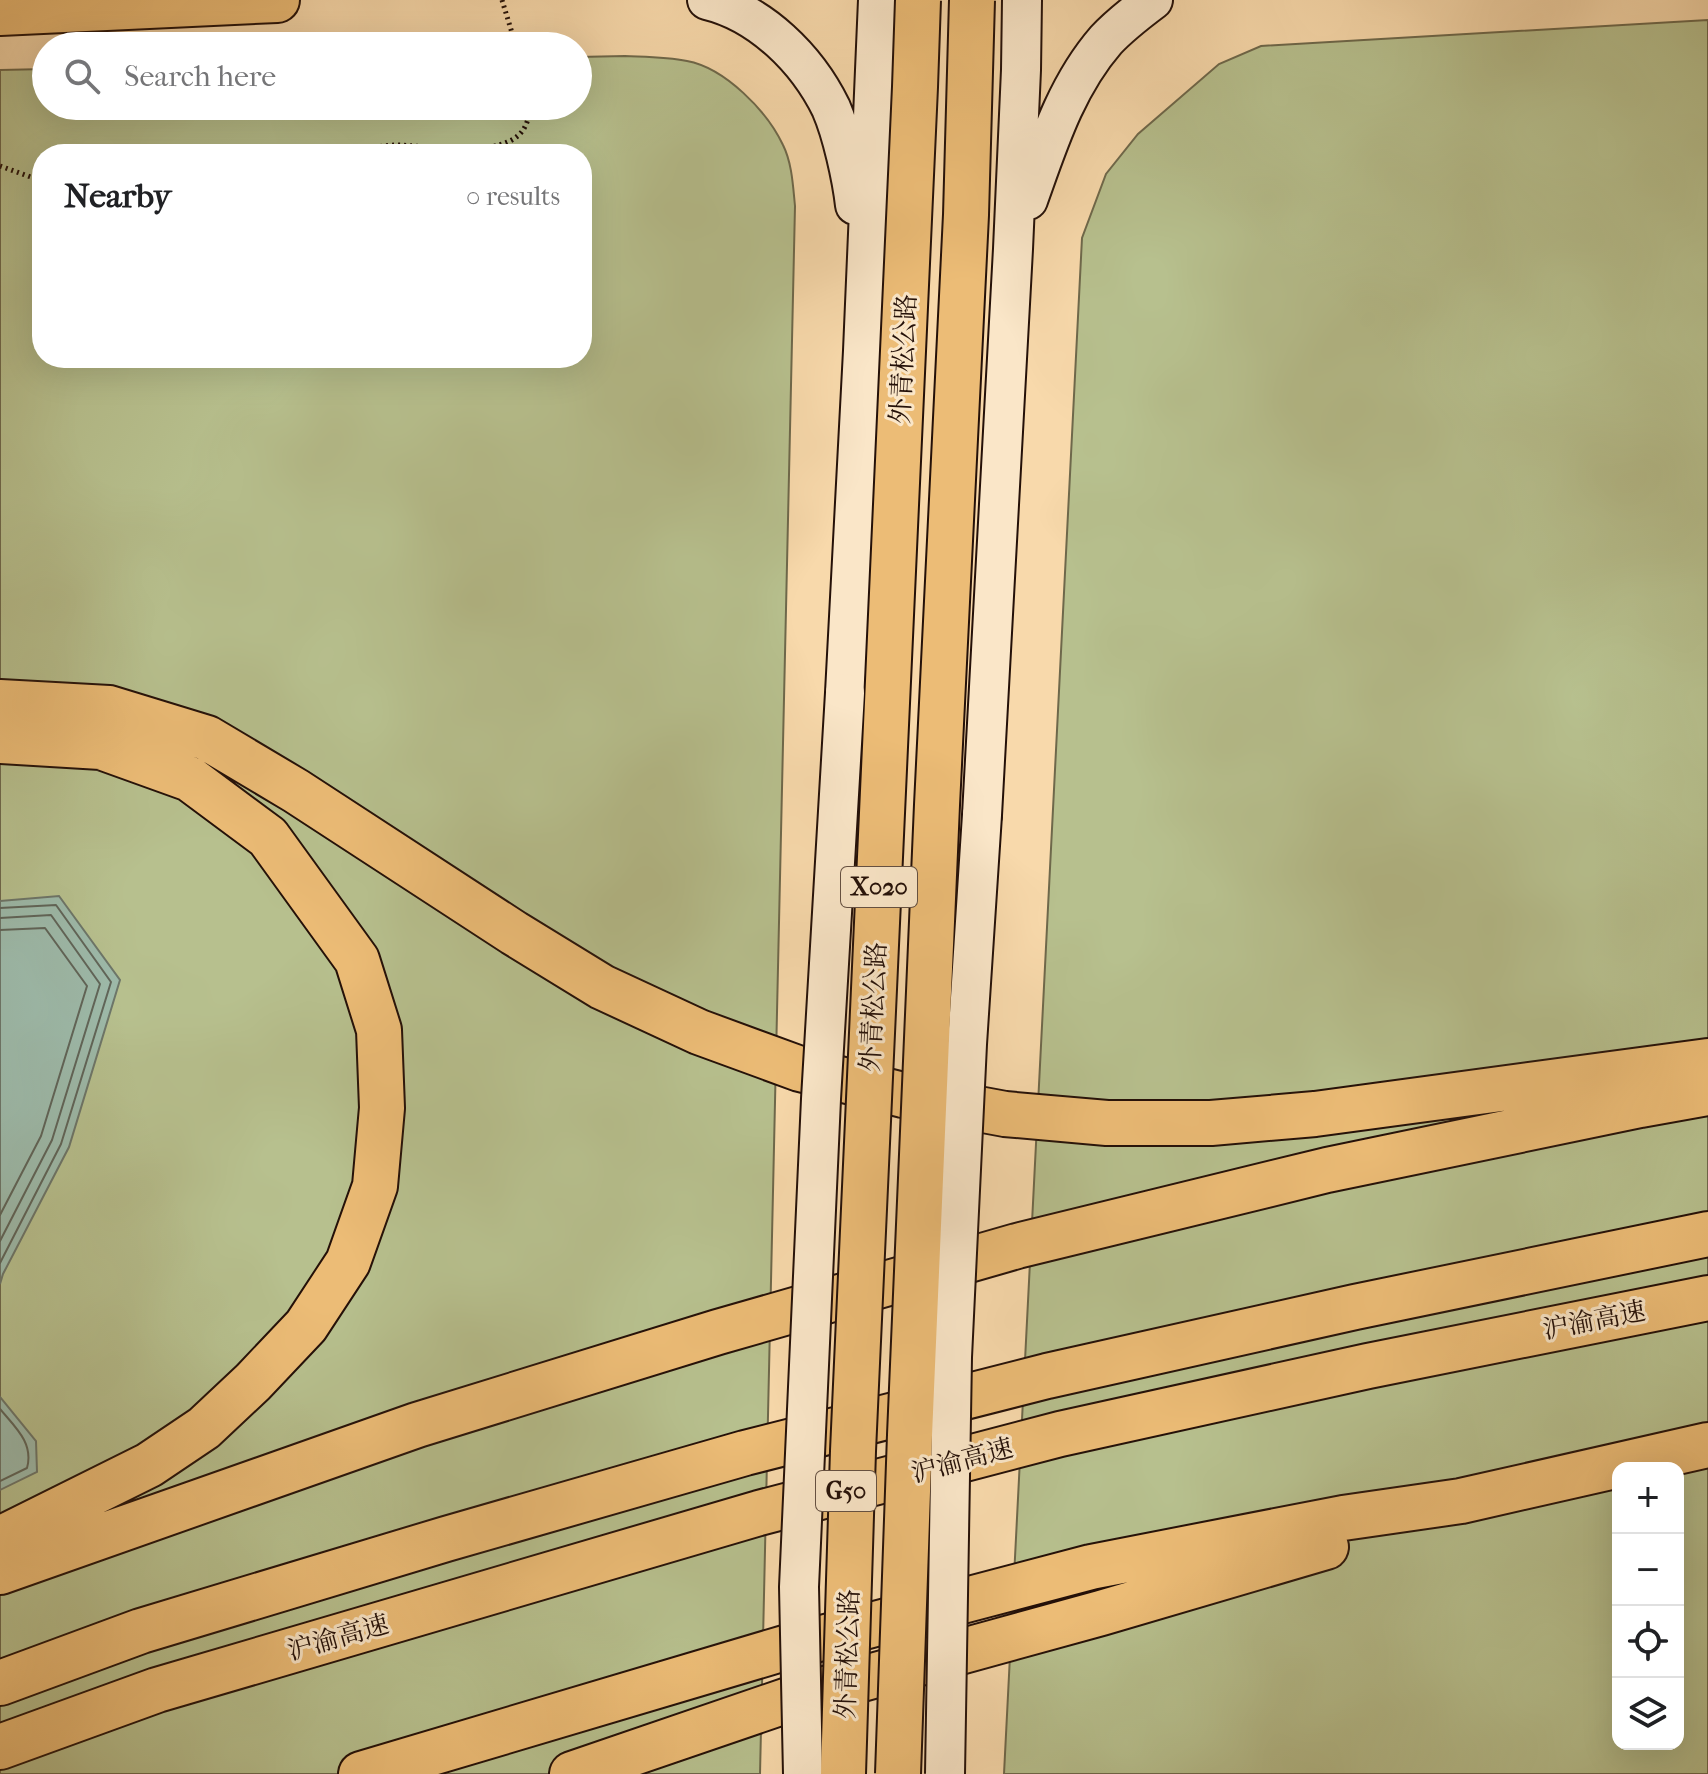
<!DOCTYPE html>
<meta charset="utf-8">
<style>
:root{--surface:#fff;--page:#f2f2f2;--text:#202124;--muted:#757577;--line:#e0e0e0}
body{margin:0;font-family:"IM FELL French Canon","Noto Serif SC",serif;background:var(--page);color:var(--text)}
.controls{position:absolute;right:24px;bottom:24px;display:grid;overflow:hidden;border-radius:16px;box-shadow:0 8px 32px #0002}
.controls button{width:72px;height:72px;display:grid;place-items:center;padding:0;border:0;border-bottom:2px solid var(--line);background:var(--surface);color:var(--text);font:40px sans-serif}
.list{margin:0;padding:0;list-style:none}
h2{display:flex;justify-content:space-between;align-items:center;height:104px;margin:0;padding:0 32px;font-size:34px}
h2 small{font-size:26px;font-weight:400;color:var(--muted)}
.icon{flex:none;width:44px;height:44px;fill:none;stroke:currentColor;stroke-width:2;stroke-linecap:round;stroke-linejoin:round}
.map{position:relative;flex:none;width:1708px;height:1774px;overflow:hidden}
.search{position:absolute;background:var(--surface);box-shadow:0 8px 32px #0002;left:32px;top:32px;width:560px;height:88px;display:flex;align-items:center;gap:20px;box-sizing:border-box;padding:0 28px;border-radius:44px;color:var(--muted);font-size:30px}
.panel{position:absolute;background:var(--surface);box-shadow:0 8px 32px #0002;left:32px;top:144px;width:560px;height:224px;border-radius:32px}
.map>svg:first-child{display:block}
.green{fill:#b7c08e;stroke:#6e684b;stroke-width:2;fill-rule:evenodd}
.water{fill:#9dbaaa;stroke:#6d7669;stroke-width:2}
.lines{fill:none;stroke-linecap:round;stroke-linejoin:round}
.shore{stroke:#606559;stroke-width:2}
.secondary-casing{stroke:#241008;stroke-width:42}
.trunk-casing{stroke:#241008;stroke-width:48}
.motorway-casing{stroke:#241008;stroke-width:48}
.path{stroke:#241008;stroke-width:5;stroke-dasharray:2 4;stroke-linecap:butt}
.secondary{stroke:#fae6c8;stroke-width:38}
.trunk{stroke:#ecbc76;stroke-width:44}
.motorway{stroke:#ecbc76;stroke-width:44}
.secondary-bridge-casing{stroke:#241008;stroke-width:42;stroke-linecap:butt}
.primary-bridge-casing{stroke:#241008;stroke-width:48;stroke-linecap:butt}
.secondary-bridge{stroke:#fae6c8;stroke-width:38}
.primary-bridge{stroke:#ecbc76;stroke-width:44}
.labels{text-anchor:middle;stroke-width:6;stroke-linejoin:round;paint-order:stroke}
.shield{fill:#fae6c8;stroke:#645042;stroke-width:2}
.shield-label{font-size:24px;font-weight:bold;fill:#241008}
.street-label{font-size:26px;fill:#241008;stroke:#fae6c8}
</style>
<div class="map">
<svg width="1708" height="1774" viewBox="0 0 1708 1774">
<rect width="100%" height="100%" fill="#f8d9ab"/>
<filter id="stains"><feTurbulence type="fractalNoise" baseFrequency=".0025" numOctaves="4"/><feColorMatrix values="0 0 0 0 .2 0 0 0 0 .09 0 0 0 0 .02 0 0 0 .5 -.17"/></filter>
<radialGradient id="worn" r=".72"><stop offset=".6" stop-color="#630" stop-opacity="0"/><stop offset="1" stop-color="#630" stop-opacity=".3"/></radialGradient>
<!-- green -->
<path class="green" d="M1708 20V1774H1004L1082 238 1106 174 1138 134 1219 64 1261 46ZM1618 1468H1678V1744H1618Z
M625 56C646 57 667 57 687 61 725 68 767 111 783 145 792 163 793 186 795 206L760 1774H0V70L46 69V106H578V57ZM42 154H582V358H42Z"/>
<!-- water -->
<path class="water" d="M59 896 120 980 69 1147 3 1274 0 1284V901Z
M0 1397 36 1441 37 1472 0 1490Z"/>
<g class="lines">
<!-- shore -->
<path class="shore" d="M0 908 56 905 111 982 61 1144 0 1263
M0 918 51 915 100 984 52 1140 0 1241
M0 930 45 928 87 986 41 1136 0 1215
M0 1409C15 1427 34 1443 27 1468L0 1481"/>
<!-- secondary casing -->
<g class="secondary-casing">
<path id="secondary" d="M707 0C761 13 807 59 831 108 842 133 852 178 855 205
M1028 200C1048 144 1066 86 1106 40 1120 25 1137 12 1153 0
M845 693 863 351 878 0
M982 815 1013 249 1021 70 1022 0"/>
</g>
<!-- trunk casing -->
<g class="trunk-casing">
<path id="trunk" d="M0 13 277 0"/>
</g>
<!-- motorway casing -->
<g class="motorway-casing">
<path id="motorway" d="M0 702 109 708 207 738 296 791 514 933 602 987 699 1032 800 1069 903 1095 1005 1114 1107 1123H1211L1315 1114 1708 1061
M0 741 101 747 190 779 268 837 357 960 379 1030 382 1108 375 1186 348 1262 306 1326 253 1382 204 1428 149 1465 0 1539
M0 1572 417 1425 718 1332 1017 1246 1327 1170 1640 1105 1708 1093
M0 1683 141 1631 446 1539 745 1453 1047 1376 1355 1307 1708 1234
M0 1747 157 1690 759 1513 1060 1434 1368 1366 1708 1298
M361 1774 788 1647 1091 1567 1343 1518 1461 1501 1708 1445
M572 1774 800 1696 1101 1613 1326 1547"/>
</g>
<!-- path -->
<path class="path" d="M502 0 516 46
M345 154C362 150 378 146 395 145 426 145 503 160 523 130 528 123 529 114 531 106
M0 166 42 181"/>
<!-- secondary -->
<use href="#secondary" class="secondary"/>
<!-- trunk -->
<use href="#trunk" class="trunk"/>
<!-- motorway -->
<use href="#motorway" class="motorway"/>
<!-- secondary-bridge casing -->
<g class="secondary-bridge-casing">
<path id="secondary-bridge" d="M803 1774 799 1587 821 1099 845 693
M945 1774 952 1357 967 1044 982 815"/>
</g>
<!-- primary-bridge casing -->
<g class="primary-bridge-casing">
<path id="primary-bridge" d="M843 1774 853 1451 915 87 918 0
M898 1774 910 1435 937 805 966 215 972 0"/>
</g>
<!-- secondary-bridge -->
<use href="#secondary-bridge" class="secondary-bridge"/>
<!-- primary-bridge -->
<use href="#primary-bridge" class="primary-bridge"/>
</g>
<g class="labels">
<!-- shield labels -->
<g class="shield">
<rect x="841" y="867" width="76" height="40" rx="6"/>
<rect x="816" y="1471" width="60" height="40" rx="6"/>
</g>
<g class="shield-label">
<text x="879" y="895">X020</text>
<text x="846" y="1499">G50</text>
</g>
<!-- street labels -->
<g class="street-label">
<text transform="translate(903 359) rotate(-87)" y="9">外青松公路</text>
<text transform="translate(873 1007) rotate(-87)" y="9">外青松公路</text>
<text transform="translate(1594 1320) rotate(-11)" y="9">沪渝高速</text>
<text transform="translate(962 1460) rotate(-15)" y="9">沪渝高速</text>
<text transform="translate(338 1637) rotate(-16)" y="9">沪渝高速</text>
<text transform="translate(847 1654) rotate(-88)" y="9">外青松公路</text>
</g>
</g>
<rect width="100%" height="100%" filter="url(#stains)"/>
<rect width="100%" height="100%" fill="url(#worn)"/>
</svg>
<div class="controls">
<button>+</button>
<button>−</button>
<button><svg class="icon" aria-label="locate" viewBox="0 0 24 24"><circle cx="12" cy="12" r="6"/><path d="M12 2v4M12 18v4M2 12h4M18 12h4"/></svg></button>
<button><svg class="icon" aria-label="layers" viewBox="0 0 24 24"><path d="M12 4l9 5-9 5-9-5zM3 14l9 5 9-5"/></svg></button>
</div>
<div class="search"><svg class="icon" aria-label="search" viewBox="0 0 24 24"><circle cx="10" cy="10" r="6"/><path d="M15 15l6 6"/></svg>Search here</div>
<section class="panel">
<h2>Nearby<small>0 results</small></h2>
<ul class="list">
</ul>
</section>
</div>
